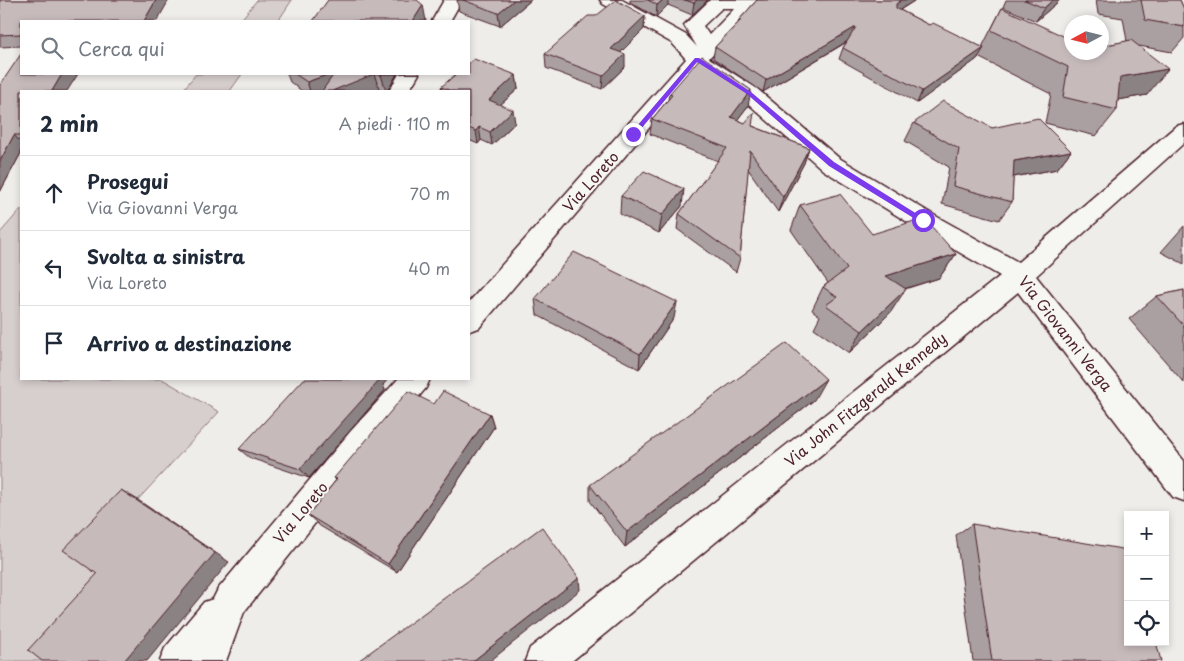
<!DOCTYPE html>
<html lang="it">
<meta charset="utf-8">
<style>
:root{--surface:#fff;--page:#f6f6f7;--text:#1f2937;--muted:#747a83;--line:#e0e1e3}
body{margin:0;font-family:"Playpen Sans",sans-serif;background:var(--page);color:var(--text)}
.controls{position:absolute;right:15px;bottom:15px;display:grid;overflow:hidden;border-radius:0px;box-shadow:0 2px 8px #0003}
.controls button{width:45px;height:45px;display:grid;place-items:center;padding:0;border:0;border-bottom:1px solid var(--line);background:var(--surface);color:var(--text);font:25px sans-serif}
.compass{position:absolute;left:1064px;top:15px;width:45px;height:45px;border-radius:50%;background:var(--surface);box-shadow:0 2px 8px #0003;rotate:263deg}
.stop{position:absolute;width:15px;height:15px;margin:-11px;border:4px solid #7c3aed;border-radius:50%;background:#fff}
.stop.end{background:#7c3aed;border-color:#fff;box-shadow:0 1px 5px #0008}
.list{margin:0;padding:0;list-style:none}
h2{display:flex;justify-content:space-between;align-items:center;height:65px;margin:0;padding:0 20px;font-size:21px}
h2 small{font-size:16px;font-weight:400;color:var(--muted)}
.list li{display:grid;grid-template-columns:32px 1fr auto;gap:15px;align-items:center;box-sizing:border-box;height:75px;padding:0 20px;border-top:1px solid var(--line)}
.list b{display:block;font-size:19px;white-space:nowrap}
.list p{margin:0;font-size:16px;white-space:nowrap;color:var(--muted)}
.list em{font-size:16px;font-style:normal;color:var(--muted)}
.icon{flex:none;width:28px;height:28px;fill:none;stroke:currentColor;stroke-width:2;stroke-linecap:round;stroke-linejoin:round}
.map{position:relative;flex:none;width:1184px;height:661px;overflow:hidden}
.search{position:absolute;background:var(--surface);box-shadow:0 2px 8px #0003;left:20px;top:20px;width:450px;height:55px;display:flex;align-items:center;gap:12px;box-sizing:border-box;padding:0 18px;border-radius:0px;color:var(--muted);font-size:19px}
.panel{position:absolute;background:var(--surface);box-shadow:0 2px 8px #0003;left:20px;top:90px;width:450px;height:290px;border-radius:0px}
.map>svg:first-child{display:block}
.green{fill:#d7cfce;stroke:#90777c}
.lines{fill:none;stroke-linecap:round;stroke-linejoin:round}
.minor-casing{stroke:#4a1f2b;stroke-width:3}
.minor{fill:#f6f6f2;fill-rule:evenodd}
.wall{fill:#aaa0a1;stroke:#4a1f2b}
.shaded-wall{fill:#8b8283;stroke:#4a1f2b}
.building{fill:#c6babb;stroke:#4a1f2b}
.route{fill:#7c3aed}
.labels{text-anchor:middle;stroke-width:4;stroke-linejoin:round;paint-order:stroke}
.street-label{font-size:15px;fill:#4a1f2b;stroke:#f6f6f2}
</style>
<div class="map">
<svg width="1184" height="661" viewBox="0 0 1184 661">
<rect width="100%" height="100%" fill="#efedea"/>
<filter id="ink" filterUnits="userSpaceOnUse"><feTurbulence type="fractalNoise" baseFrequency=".02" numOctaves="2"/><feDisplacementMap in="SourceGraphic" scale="10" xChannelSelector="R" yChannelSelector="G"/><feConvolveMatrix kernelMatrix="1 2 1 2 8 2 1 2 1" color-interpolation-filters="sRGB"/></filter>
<g filter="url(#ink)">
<!-- green -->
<path class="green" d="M257 0H292L278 21H240Z
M196 74H242L230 91H182Z
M21 209V379H162L219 412 84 558 117 582 59 661H0V233Z"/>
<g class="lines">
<!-- minor casing -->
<g class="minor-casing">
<path id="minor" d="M444 0H462L450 21H432Z
M600 0H622L686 35 697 47 684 25 710 0H763L709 58 756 88 839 158 932 214 1018 262 1176 126 1184 124V143L1036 276 1184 461V501L1173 497 1018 292 572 661H525L530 648 1000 276 914 226 823 170 742 98 699 69 479 328 469 331V302L686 59 672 43 603 4ZM722 8H735L709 35 703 26Z
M399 74H419L409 91H389Z
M398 379H430L426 388 372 452 244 612 226 661H160L165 648 204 602 213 599 218 589 350 432Z"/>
</g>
<!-- minor -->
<use href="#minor" class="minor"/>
</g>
<!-- wall -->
<path class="wall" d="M0 0H169L21 21V46L0 47Z
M457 0H531L500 26 459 11Z
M630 0H708L692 15 668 5 656 17 630 2Z
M757 0H915L914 1 900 10 929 25 982 47 1002 8 1072 52 1127 41 1123 18 1098 14 1096 0H1180L1184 9V38L1172 52 1139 46 1147 95 1118 100 1117 110 1096 136 1045 123 1051 94 978 57 977 59 917 103 839 59 843 48 847 42 763 92 713 58 715 47 738 23 739 20Z
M1006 0H1060L1036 21 1003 7Z
M645 16 644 29 621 52 625 67 602 89 546 68 545 54Z
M287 74H397L387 91H302L290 82Z
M516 75 518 89 501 104 515 123 492 145 481 140 478 144 469 140V91H442L441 87Z
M21 91V153L0 192Z
M669 94 748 106 737 120 809 148 804 163 778 212 748 169 740 258 736 272 677 229 679 214 718 161 650 134 652 119 668 100Z
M914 123 992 128 1071 151 1057 169 1013 177 1012 202 999 220 942 204 949 167 905 141Z
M621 196 682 206 659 233 620 214Z
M800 205 872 234 956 254 939 278 905 289 890 313 849 353 814 328 820 316 812 310 823 287 828 283 791 230Z
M1184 226V264L1161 252Z
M1184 290V383L1129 319 1157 296Z
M535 299 674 318 639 369 537 315Z
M383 385 385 390 309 478 250 458 239 449Z
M814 400 625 547 590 501V485Z
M434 404 490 414 494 427 397 572 320 526 308 515 336 480 334 478Z
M972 524 1161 661H973L956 535Z"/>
<!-- shaded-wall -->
<path class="shaded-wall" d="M156 0H169L157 21H144Z
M514 0H531L500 26 498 13Z
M663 0H668V5L656 17 657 5Z
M697 0H708L692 15 694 3Z
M902 0H915L914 1 891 15 896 4Z
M1053 0H1060L1036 21 1044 8Z
M423 5 426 21H413Z
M645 16 644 29 611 62V49Z
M856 27 851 39 763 92 766 80Z
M984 48 977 59 917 103 922 91Z
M625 54V67L602 89 603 76Z
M1168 69 1147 95 1100 103 1120 77Z
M62 74H78L67 91H52Z
M329 74H374L380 91H310L307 82Z
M382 74H397L387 91H386L381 75Z
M516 75 518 89 491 113 489 100Z
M751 90 748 106 728 132 731 117Z
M513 110 515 123 492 145 490 132Z
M479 127 481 140 478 144 476 131Z
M14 135 21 143V153L0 192V161Z
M809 148 804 163 778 212 783 197Z
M1071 151 1057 169 1002 179 1014 161Z
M684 189 682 206 659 233 662 215Z
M956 254 939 278 871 299 886 276Z
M906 289 890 313 849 353 862 331Z
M677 302 674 318 639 369 640 354Z
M376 379H388L383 385 385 390 309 478 300 469Z
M826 379 814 400 625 547 627 532Z
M490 414 494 427 397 572 388 564Z
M121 490 138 500 229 562 147 661H124Z
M579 578 580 590 490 661H473Z"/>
<!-- building -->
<path class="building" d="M0 0H156L144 21H21V34L0 35Z
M328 0H417L423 5 413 21H313Z
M463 0H514L498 13Z
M616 0 645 16 611 49 625 54 603 76 545 54 588 16H596Z
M648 0H663L657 5Z
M685 0H697L694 3Z
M757 0H902L896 4V8L929 25 933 23 984 48 922 91 843 48 856 27 766 80 715 47 741 20H739Z
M1025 0H1053L1044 8Z
M1141 0H1180L1184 9V27L1145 20Z
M1002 8 1072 40V52H1102V46L1131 40 1168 69 1120 77 1117 110 1063 97 1068 67 991 30Z
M21 54V74H62L52 91H21V135H14L0 161V85Z
M702 56 751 90 731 117 745 123 754 112 752 126 809 148 783 197 750 151 740 258 679 214 727 148 652 119 672 95 669 94Z
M474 59 516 75 489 100 513 110 490 132 479 127 476 131 469 128V91H452L441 87 456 74H469V63Z
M295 74H329L307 82Z
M334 74H382L381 75 374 74 332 91H322Z
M943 101 992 128 1038 118 1071 151 1014 161 1012 202 953 186 959 149 914 123Z
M644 171 684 189 662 215 621 196Z
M840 194 872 234 924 218 956 254 886 276 906 289 862 331 826 305 837 297 823 287 847 269 800 205Z
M574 252 677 302 640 354 535 299Z
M1184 290V326L1157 296Z
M787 343 826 379 627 532 590 485Z
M304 379H378L380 380 300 469 239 449Z
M408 391 434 404 443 391 490 414 388 564 308 515 337 479 334 478Z
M121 490 215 553 124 661H42L28 650 97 574 63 550Z
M972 524 1128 550V642H1156L1161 661H992Z
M542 527 579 578 473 661H358Z"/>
</g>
<!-- route -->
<path class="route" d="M695 58H699L751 92 834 162 925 219V222H920L829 166 747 94 697 62 635 136H631V133Z"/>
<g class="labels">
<!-- street labels -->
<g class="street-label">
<text transform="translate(591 182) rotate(-48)" y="5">Via Loreto</text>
<text transform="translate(1065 334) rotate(52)" y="5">Via Giovanni Verga</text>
<text transform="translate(866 400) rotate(-39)" y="5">Via John Fitzgerald Kennedy</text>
<text transform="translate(301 513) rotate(-50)" y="5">Via Loreto</text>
</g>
</g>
</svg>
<div class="controls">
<button>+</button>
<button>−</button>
<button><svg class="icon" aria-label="locate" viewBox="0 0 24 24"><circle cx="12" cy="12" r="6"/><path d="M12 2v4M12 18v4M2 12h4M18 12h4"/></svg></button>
</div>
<svg class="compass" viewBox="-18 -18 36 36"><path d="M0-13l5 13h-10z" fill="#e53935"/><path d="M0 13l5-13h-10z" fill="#747a83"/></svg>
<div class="stop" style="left:923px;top:220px"></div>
<div class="stop end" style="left:633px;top:134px"></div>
<div class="search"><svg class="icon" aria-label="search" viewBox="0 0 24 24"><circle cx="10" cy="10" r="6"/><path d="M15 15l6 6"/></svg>Cerca qui</div>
<section class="panel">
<h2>2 min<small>A piedi · 110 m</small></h2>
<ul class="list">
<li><svg class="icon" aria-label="ahead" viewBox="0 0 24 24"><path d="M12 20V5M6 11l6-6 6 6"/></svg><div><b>Prosegui</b><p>Via Giovanni Verga</p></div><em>70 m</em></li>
<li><svg class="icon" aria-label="left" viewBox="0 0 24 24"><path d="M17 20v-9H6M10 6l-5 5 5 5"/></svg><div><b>Svolta a sinistra</b><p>Via Loreto</p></div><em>40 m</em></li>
<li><svg class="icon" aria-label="arrive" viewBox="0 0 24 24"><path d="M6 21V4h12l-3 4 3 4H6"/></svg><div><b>Arrivo a destinazione</b></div></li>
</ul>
</section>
</div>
